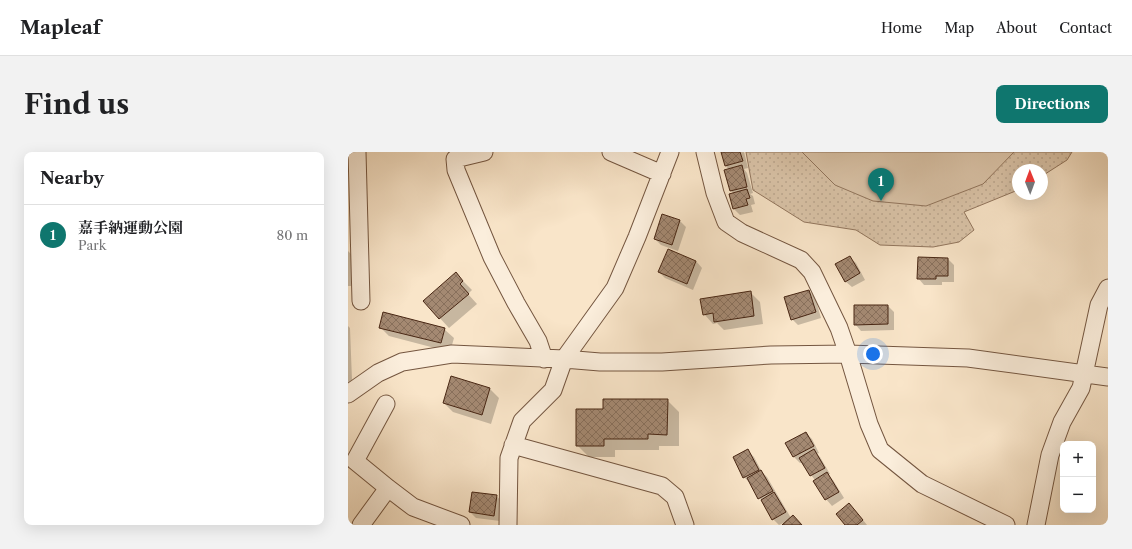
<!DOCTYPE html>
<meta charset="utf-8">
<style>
:root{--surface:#fff;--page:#f2f2f2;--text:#202124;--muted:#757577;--line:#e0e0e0;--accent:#0f766e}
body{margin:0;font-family:"Libre Caslon Text","Noto Serif JP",serif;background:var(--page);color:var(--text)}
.controls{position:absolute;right:12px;bottom:12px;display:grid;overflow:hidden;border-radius:8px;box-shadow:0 4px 16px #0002}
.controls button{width:36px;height:36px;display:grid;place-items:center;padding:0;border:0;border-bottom:1px solid var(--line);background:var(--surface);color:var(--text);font:20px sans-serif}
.compass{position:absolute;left:664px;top:12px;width:36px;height:36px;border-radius:50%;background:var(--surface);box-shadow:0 4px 16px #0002;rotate:359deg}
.you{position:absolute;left:525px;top:202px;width:14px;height:14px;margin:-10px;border:3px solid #fff;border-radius:50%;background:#1a73e8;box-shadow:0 0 0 6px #1a73e833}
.badge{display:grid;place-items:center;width:26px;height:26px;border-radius:50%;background:var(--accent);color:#fff;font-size:13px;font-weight:700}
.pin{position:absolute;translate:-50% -33px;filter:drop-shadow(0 1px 2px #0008)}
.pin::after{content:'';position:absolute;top:21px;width:14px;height:12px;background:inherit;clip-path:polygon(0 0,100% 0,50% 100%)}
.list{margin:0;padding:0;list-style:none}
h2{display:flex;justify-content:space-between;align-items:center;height:52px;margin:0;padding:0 16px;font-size:17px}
h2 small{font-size:13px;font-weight:400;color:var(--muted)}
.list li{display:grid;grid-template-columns:26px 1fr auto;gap:12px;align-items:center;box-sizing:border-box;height:60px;padding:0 16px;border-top:1px solid var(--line)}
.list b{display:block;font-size:15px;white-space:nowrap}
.list p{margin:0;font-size:13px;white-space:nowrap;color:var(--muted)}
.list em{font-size:13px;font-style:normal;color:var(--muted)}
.map{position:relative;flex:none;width:760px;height:373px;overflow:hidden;border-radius:8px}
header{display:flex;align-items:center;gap:24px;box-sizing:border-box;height:56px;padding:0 20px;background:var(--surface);border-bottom:1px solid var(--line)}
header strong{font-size:19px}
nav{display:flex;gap:22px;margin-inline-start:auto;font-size:14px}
.intro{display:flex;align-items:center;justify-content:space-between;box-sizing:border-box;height:96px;padding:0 24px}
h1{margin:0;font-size:28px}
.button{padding:10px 18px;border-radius:8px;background:var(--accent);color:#fff;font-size:14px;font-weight:700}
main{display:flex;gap:24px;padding:0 24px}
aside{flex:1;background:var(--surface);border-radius:8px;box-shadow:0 4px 16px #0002}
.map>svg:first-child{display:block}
.grass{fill:url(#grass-dots);stroke:#92765e}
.pitch{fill:#dbc5aa;stroke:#92765e}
.shadow{fill:#0003}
.building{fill:url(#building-cross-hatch);stroke:#482613}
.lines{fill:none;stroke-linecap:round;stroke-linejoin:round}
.minor-casing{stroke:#745640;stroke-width:19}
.minor{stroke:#fbeedc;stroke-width:17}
</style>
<header>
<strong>Mapleaf</strong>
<nav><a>Home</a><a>Map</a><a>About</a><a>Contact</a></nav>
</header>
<div class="intro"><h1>Find us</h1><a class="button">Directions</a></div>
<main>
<aside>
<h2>Nearby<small></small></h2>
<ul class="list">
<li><span class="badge">1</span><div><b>嘉手納運動公園</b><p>Park</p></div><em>80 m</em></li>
</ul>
</aside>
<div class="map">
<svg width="760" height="373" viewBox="0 0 760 373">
<defs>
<pattern id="grass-dots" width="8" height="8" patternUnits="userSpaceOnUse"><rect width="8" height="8" fill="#dbc5aa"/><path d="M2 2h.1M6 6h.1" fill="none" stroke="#bda991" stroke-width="1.8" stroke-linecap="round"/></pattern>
<pattern id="building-cross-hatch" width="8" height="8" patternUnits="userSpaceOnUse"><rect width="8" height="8" fill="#a48972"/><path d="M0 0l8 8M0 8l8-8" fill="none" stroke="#88705c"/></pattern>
</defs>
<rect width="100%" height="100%" fill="#f9e5c9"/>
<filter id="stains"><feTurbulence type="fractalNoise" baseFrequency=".005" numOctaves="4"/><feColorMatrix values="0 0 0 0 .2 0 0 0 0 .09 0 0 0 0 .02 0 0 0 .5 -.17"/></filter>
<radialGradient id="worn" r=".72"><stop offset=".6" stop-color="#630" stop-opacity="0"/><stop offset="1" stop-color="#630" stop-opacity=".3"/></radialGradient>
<!-- grass -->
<path class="grass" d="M398 0H724L719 8 694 24V18H670V38L616 60 626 78 611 90 585 95 532 93 508 78 456 70 405 38Z"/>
<!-- pitch -->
<path class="pitch" d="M454 0H666L635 32 578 54 525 49 487 33Z"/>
<!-- shadow -->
<path class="shadow" d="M374 0H396L400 16 396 17 399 21 405 41 402 42 405 44 407 52 403 53 405 60 392 63 386 57 382 43 386 42 383 39 377 19 381 18 378 14Z
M315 64 332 69 338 75 330 99 313 93 307 87Z
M0 99 3 102V134H0Z
M501 105 508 111 517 128 504 135 497 129Z
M600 107 606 113V130H594V133H576L570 126Z
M348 109 354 116 345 138 317 126 311 120Z
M108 122 124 138 120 142 129 152 101 176 76 149Z
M461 139 467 145 473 166 450 173 444 167Z
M403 141 412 150 415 172 376 178 369 171 365 172 356 162Z
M540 154 546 160V178L513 179 507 172Z
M0 174 2 176 4 228 0 233Z
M32 175 96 177 106 186 102 200 41 184Z
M104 225 142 237 151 246 143 272 105 260 96 251Z
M319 248 331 260V294H311V298H267V305H241L229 293 256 258Z
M458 281 464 287 471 301 469 302 472 305 482 322 480 323 485 328 496 346 484 354 478 347 467 328 463 323 455 310 452 311 446 305 439 292Z
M400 299 406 305 414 320 419 325 443 366 453 373H435L438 370 431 373 425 367 403 332 396 325Z
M148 344 155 350 152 369 128 366 122 360Z
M507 358 519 373H498Z"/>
<!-- building -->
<path class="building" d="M373 0H392L395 9 377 14Z
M394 13 399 35 382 39 376 18Z
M399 37 402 46 398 47 400 53 385 57 381 42Z
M314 62 332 68 324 93 306 87Z
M320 97 348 109 339 132 310 120Z
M502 104 512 121 497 130 487 112Z
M570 105 600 106V124H588V127H569Z
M108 120 115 129 112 132 121 142 91 167 75 149Z
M461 138 468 160 443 168 436 145Z
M403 139 406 164 366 170 365 161 355 163 352 147Z
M506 153H540V172L506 173Z
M35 160 97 176 93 191 31 176Z
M103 224 142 236 134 263 95 251Z
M255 247H320L319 283 300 282V287H256V294H228V257H255Z
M458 280 466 294 445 305 437 291Z
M400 297 411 318 395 326 385 305Z
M466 297 477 316 462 324 451 306Z
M413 318 425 339 410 347 399 326Z
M479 320 491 340 477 348 465 329Z
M124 340 149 343 146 364 121 360Z
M426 340 438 360 424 368 413 348Z
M501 351 515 368 509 373H497L488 362Z
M445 363 454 373H434Z"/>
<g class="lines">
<!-- minor casing -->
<g class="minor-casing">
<path id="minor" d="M9 0 13 149
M136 0 107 7 108 18 144 105 168 151 190 189 196 207
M263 0 314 22
M357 0 367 41 378 70 394 81 453 108 464 120 491 176 500 202 521 272 532 298 574 332 658 373
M0 242 30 221 54 210 104 202 216 207 252 210H314L423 203 500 202 620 206 760 225
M38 252 7 309 40 336 65 355 113 373
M165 293 314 334 327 345 337 373
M13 373 40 336
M160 373 161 306 174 269 205 238 216 207 267 136 289 85 322 0
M688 373 702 303 714 270 733 236 751 153 760 136"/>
</g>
<!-- minor -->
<use href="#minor" class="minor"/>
</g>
<rect width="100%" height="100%" filter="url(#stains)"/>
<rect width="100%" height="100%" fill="url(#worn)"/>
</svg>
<div class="controls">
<button>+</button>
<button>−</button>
</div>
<svg class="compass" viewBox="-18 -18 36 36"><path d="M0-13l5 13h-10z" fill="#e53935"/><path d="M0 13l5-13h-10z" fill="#757577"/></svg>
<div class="you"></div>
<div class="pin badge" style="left:533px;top:49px">1</div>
</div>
</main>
